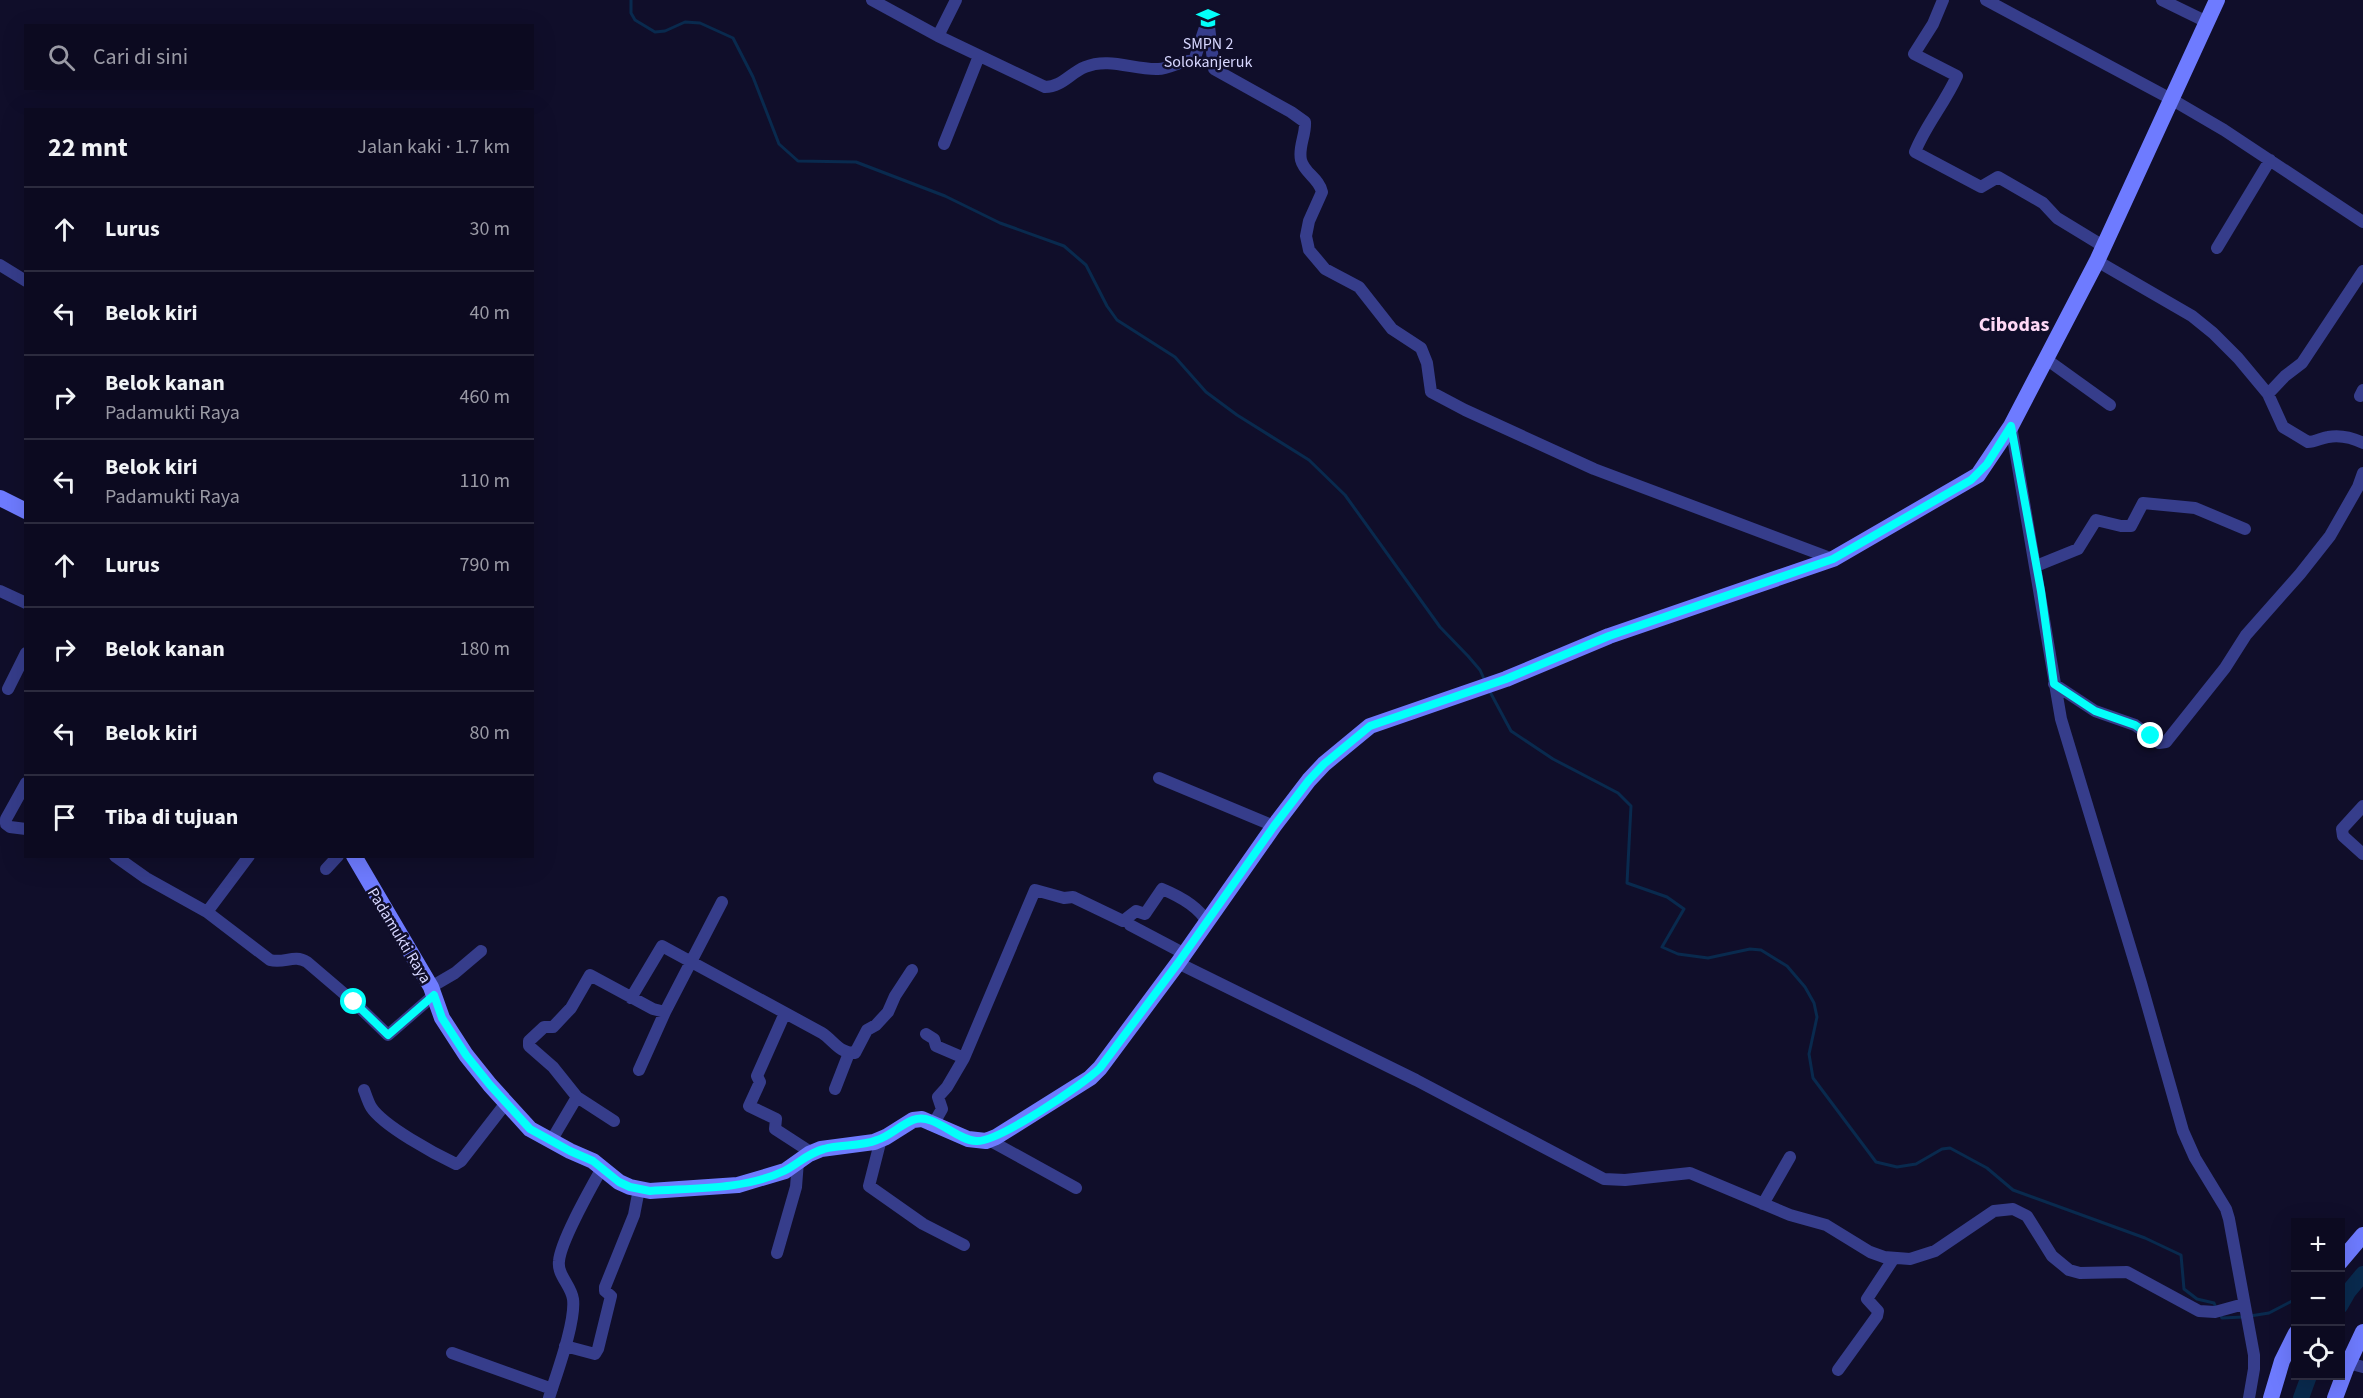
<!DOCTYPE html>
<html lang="id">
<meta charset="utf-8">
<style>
:root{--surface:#0c0a20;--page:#1a182d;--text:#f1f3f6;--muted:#9a9aa5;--line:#2c2b3e}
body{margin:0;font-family:"Source Sans 3",sans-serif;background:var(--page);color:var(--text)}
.controls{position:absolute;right:18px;bottom:18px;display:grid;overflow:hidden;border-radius:0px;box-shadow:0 6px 24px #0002}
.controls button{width:54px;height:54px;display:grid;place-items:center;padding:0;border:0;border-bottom:2px solid var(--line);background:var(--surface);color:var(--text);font:30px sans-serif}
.stop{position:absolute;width:18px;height:18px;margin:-14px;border:4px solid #03fffa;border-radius:50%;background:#fff}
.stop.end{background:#03fffa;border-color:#fff;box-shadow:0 2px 6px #0008}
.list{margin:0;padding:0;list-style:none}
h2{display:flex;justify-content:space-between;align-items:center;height:78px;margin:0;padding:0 24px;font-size:26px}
h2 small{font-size:20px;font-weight:400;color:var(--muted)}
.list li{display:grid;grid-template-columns:39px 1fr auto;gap:18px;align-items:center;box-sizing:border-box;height:84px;padding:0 24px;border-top:2px solid var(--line)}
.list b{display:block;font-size:22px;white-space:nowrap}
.list p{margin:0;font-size:20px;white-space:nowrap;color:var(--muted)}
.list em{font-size:20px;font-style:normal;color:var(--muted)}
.icon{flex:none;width:33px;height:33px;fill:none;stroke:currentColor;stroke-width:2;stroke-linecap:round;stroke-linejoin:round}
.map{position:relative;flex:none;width:2363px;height:1398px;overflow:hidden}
.search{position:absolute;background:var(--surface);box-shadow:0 6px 24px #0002;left:24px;top:24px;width:510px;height:66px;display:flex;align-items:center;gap:15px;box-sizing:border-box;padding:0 21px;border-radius:0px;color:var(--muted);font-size:22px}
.panel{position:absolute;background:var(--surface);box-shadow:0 6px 24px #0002;left:24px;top:108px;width:510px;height:750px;border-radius:0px}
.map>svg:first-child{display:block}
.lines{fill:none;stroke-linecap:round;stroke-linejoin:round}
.stream{stroke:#092a4e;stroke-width:3}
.river{stroke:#092a4e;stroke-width:16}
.street{stroke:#363d8b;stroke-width:12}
.secondary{stroke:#6e7bff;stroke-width:16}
.route{stroke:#03fffa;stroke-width:8}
.labels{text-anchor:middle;stroke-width:5;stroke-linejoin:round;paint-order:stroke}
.poi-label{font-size:16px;fill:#d7d7ff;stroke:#100e2a}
.street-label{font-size:16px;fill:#d7d7ff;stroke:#100e2a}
.quarter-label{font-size:20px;font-weight:bold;fill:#ffd9f6;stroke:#100e2a}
</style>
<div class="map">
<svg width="2363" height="1398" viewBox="0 0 2363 1398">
<rect width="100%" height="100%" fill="#100e2a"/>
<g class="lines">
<!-- stream -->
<path class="stream" d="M631 0V13L635 20 655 32 665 31 685 22 700 23 733 38 753 77 779 144 798 161 856 162 945 196 1000 223 1064 246 1086 265 1107 306 1117 320 1175 357 1206 392 1237 415 1309 460 1345 495 1440 627 1468 656 1480 670 1485 681
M1489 690 1511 731 1553 759 1618 793 1631 806 1627 883 1667 897 1684 909 1662 947 1678 954 1708 958 1750 949 1761 950 1787 966 1805 987 1814 1003 1817 1017 1809 1054 1813 1078 1876 1162 1897 1167 1916 1164 1942 1149 1950 1148 1987 1168 2013 1190 2145 1238 2181 1255 2184 1289 2197 1299 2214 1303 2216 1308
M2340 1293 2348 1292
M2219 1313 2222 1318 2243 1317
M2250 1316 2269 1313 2296 1299"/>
<!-- river -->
<path class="river" d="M2340 1306 2348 1292 2363 1274
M2301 1398 2309 1376"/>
<!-- street -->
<path class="street" d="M872 0 938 36 1045 87C1062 87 1070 73 1085 67 1109 57 1134 70 1158 69 1171 69 1182 59 1194 61L1208 18 1214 69 1291 112 1305 122C1306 135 1298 147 1301 160 1304 173 1319 178 1322 192L1309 221 1306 236 1309 250 1325 269 1359 287 1392 329 1421 348 1427 363 1431 392 1465 410 1594 469 1833 559
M1943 0 1933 24 1914 54 1957 76C1945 103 1925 126 1915 152L1981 187 1998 177 2043 203 2057 218 2103 246
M1986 0 2171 99 2224 130 2363 222
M2162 0 2207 22
M938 36 956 0
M944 144 979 56
M2217 248 2270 160
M2097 261 2192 316 2213 333 2238 358 2268 394 2283 427 2308 442C2315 442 2321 438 2328 437 2340 435 2353 438 2363 443
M0 265 26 281
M2046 359 2110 405
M2268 394 2285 376 2302 363 2363 271
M2360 396 2363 390
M2011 426 2061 719 2141 983 2183 1131 2195 1158 2226 1209 2229 1219 2254 1355V1369L2249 1398
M2036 566 2078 549 2096 520 2121 526H2131L2143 503 2195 508 2245 529
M0 591 26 603
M2054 684 2095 711 2135 725 2159 743 2166 742 2225 668 2246 635 2300 574 2330 536 2358 487 2363 473
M8 689 26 653
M1159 778 1274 826
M26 783 6 819V824L10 827 26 829
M2363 806 2342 829 2343 836 2363 854
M115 856 146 878 207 912
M249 856 207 912 270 960C284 964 294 954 307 962L355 1003 388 1035 434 995
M326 869 338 856
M1130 925 1185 954
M1178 963 1416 1080 1604 1179 1625 1180 1690 1173 1790 1215 1826 1225 1870 1252 1884 1257 1910 1259 1935 1251 1994 1211 2013 1209 2027 1216 2052 1256 2069 1270 2080 1273 2127 1272 2199 1311 2215 1312 2244 1304
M431 987 455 973 481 951
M631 998 662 946 822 1033C833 1040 840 1054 855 1053L867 1030 876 1025 888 1012 895 996 912 970
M785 1013 757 1076 760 1082 749 1106 776 1119 775 1129 812 1153
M926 1034 934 1039 936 1046 964 1058
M639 1070 665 1012 722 902
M835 1089 849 1053
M364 1090C366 1095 368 1102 371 1107 383 1126 435 1154 456 1164L461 1161 506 1103
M577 1097 614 1121
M934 1123 942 1109 938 1097 947 1087 964 1058 1035 890 1064 898 1073 897 1123 921 1136 911 1145 914 1162 889C1179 896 1198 906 1207 922
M881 1139 869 1186 923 1224 964 1245
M989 1140 1076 1188
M551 1141 577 1097 553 1067 529 1046V1041L544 1027H553L571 1008 590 975 653 1009 665 1012
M1763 1204 1790 1157
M777 1253 796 1187 798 1161
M565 1346 595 1354 598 1349 611 1296 605 1291V1287L634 1215 639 1189
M452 1353 552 1389
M2348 1363 2363 1367
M1838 1370 1877 1316 1878 1311 1867 1299 1894 1258
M549 1398C556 1375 576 1322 573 1299 571 1285 557 1275 559 1261 561 1240 591 1188 602 1168"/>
<!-- secondary -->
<path class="secondary" d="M0 498 26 511
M354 856 431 987 442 1018 466 1055 490 1085 530 1129 570 1151 593 1161 619 1182 630 1187 650 1191 738 1185 785 1171 809 1154 821 1149 874 1142 886 1137 913 1120 922 1119 968 1139 986 1141 996 1137 1090 1078 1100 1068 1178 963 1274 826 1309 780 1324 764 1370 726 1506 679 1609 636 1833 559 1978 475 2011 426 2097 261 2217 0
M2340 1262 2363 1235
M2271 1398 2282 1361 2296 1333
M2335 1398 2347 1366 2363 1332"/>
</g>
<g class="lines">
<!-- route -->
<path class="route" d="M354 1002 388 1035 434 995 442 1018 466 1055 490 1085 530 1129 570 1151 593 1161 619 1182 630 1187 650 1191C694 1188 744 1190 784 1171 798 1164 808 1153 824 1149 841 1144 860 1147 877 1140 890 1136 900 1125 913 1120 934 1112 955 1140 976 1141 997 1143 1083 1085 1100 1068L1178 963 1274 826 1309 780 1324 764 1370 726 1506 679 1609 636 1833 559 1971 480 1987 464 2011 426 2041 591 2054 684 2095 711 2135 725 2151 736"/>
</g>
<!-- icons -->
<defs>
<g id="school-bare" transform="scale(1.8)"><path d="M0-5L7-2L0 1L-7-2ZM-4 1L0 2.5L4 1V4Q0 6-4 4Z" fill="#03fffa" stroke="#100e2a" stroke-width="2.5" paint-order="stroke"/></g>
</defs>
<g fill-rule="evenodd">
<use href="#school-bare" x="1208" y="18"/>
</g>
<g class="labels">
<!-- poi labels -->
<g class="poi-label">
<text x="1208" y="49">SMPN 2<tspan x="1208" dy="18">Solokanjeruk</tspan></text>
</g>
<!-- street labels -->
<g class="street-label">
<text transform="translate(400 935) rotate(59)" y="6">Padamukti Raya</text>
</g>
<!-- quarter labels -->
<g class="quarter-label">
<text x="2014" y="331">Cibodas</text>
</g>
</g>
</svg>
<div class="controls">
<button>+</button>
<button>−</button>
<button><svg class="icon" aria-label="locate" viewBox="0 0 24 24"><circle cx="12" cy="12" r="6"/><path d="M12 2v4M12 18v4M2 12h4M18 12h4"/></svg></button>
</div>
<div class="stop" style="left:354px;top:1002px"></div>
<div class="stop end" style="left:2151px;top:736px"></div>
<div class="search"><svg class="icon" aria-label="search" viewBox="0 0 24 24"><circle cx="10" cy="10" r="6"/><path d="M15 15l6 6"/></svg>Cari di sini</div>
<section class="panel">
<h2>22 mnt<small>Jalan kaki · 1.7 km</small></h2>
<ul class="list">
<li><svg class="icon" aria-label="ahead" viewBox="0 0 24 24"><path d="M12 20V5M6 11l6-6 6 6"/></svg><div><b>Lurus</b></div><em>30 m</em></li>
<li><svg class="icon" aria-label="left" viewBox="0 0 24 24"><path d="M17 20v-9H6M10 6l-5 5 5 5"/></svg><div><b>Belok kiri</b></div><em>40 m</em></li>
<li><svg class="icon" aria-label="right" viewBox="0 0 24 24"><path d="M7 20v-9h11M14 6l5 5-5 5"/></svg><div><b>Belok kanan</b><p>Padamukti Raya</p></div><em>460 m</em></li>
<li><svg class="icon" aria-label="left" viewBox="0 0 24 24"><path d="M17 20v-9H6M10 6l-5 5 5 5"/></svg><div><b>Belok kiri</b><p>Padamukti Raya</p></div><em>110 m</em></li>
<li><svg class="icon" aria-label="ahead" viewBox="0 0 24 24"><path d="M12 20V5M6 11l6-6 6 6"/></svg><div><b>Lurus</b></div><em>790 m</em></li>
<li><svg class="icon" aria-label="right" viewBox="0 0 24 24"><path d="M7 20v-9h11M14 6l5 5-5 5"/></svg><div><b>Belok kanan</b></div><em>180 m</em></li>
<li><svg class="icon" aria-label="left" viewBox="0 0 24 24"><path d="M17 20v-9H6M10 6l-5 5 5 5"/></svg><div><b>Belok kiri</b></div><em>80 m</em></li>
<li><svg class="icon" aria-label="arrive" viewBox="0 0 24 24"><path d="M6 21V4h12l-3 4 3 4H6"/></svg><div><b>Tiba di tujuan</b></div></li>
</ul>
</section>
</div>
